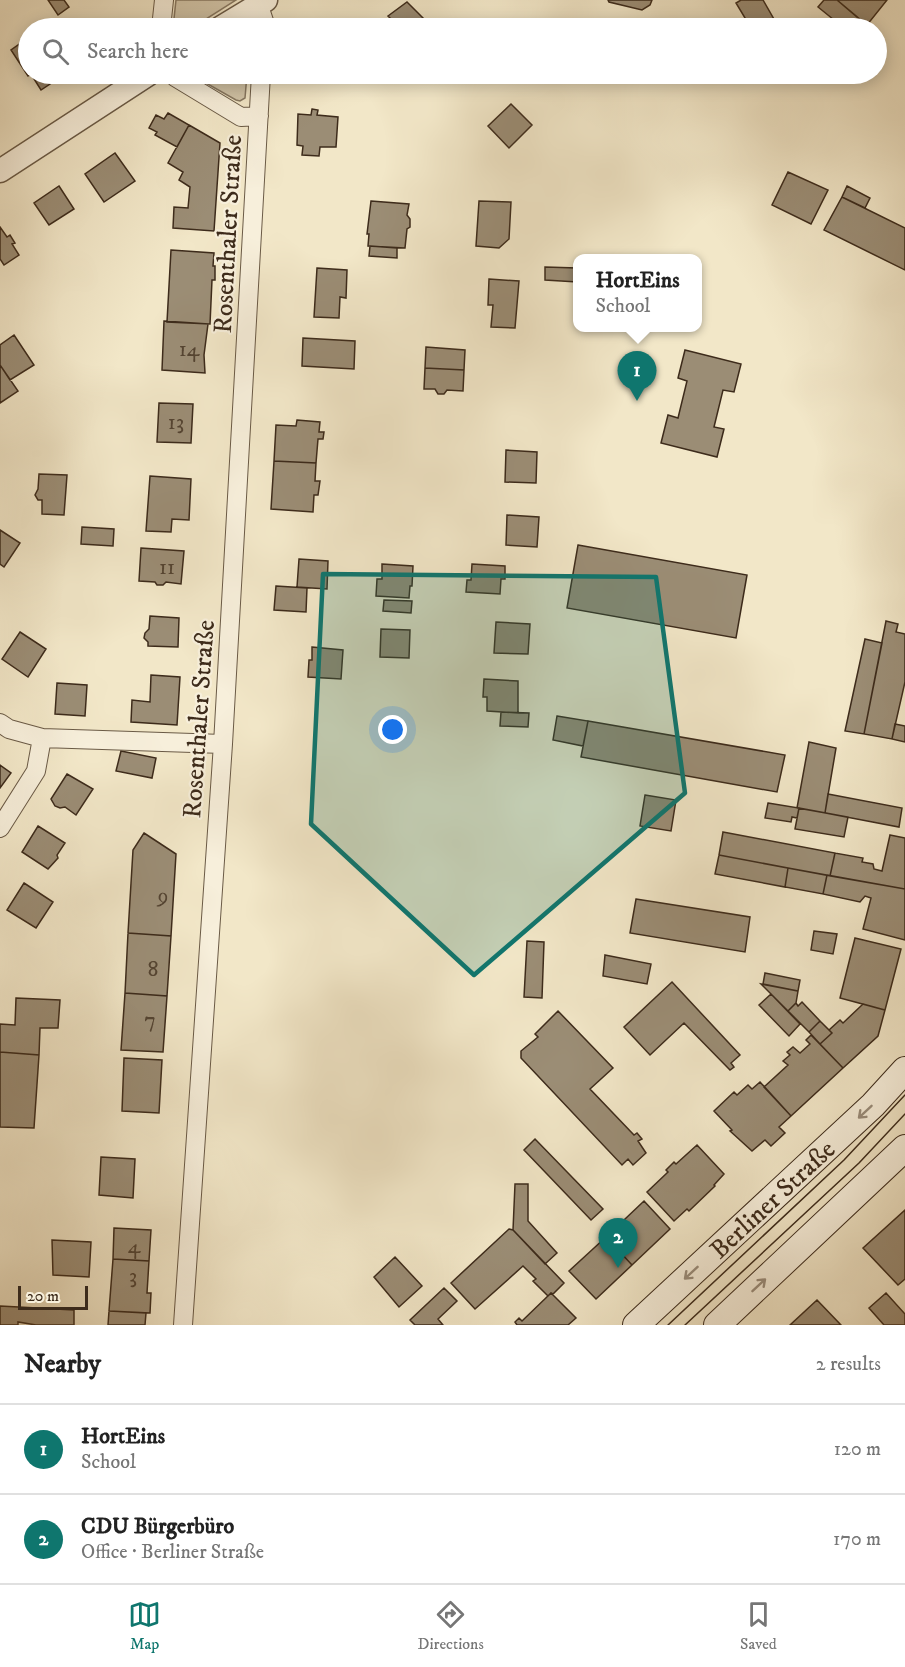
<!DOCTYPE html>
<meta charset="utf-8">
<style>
:root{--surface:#fff;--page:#f6f6f6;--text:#222;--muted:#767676;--line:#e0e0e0;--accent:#0f766e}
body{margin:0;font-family:"IM FELL DW Pica",serif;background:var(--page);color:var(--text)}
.scale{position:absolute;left:18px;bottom:15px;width:70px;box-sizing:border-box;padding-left:6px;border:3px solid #3d2b1b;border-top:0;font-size:16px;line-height:21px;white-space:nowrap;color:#3d2b1b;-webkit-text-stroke:4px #f7efdb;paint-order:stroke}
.you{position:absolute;left:393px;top:730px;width:21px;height:21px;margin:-15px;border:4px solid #fff;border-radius:50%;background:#1a73e8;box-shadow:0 0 0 9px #1a73e833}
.badge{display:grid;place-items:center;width:39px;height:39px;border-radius:50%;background:var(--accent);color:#fff;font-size:20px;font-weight:700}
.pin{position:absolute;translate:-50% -50px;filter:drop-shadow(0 2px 3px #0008)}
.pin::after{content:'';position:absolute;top:32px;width:21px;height:18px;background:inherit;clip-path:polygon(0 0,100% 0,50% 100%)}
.popup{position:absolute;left:573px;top:254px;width:129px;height:78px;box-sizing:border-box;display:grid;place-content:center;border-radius:12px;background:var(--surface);filter:drop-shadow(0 2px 4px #0005);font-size:20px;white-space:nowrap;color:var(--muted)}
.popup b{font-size:22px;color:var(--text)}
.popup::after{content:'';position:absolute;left:50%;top:100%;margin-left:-12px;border:12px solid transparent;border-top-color:var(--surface)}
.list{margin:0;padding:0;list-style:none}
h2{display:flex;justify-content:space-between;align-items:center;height:78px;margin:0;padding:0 24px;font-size:26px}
h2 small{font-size:20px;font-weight:400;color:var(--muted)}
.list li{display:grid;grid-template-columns:39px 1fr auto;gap:18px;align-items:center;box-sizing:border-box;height:90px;padding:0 24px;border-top:2px solid var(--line)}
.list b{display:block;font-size:22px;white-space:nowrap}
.list p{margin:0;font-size:20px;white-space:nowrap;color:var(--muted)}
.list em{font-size:20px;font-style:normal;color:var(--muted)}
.icon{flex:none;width:33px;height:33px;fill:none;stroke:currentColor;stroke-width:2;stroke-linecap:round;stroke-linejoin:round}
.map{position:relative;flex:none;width:905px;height:1325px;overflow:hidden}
.search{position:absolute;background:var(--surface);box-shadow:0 3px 15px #0003;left:18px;right:18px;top:18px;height:66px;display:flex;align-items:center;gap:15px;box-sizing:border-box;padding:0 21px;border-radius:33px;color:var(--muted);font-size:22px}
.sheet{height:258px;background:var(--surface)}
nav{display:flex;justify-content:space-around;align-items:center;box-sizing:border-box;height:84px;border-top:2px solid var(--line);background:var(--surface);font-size:16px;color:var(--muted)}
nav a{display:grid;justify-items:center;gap:3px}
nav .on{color:var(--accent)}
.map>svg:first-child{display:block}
.green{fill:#d3c7ab;stroke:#887963;stroke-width:1.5}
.building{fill:#9b8d75;stroke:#3d2b1b;stroke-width:1.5}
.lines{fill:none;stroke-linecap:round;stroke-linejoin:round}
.minor-casing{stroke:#6a5a46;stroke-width:20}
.tertiary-casing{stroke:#6a5a46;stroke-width:25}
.secondary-casing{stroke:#3d2b1b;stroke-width:28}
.minor{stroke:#f7efdb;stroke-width:18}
.tertiary{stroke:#f7efdb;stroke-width:22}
.secondary{stroke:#f7efdb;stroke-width:26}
.tram{stroke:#3d2b1b;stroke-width:1.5}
.oneway{stroke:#9a8d7b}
.marked{fill:#0f766e;fill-opacity:0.2;stroke:#0f766e;stroke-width:4.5;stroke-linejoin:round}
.labels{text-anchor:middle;stroke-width:4.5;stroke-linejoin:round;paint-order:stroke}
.number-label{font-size:22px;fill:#544432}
.street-label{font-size:26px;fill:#3d2b1b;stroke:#f7efdb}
</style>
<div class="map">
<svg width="905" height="1325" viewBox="0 0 905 1325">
<rect width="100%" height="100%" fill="#f2e7c8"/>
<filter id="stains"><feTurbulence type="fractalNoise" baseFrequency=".00333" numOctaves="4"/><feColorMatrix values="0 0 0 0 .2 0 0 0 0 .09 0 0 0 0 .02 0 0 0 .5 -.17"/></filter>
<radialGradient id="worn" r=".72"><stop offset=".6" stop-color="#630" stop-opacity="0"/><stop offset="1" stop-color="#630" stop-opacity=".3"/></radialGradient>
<!-- green -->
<path class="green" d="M176 0H236L192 28H173Z
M190 74H247L245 98 240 101 236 100Z"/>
<!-- building -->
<path class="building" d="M48 0H64L69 7 58 15Z
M608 0H652L650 5 642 10 609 2Z
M741 0H763L775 21 761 28H751L736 3Z
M824 0H837L865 24 862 28H844L818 7Z
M837 0H887L867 25Z
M407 2 429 24 425 28H383L381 27 390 18 388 16Z
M28 38V74H56L59 78 41 90 31 74 28 76 11 50Z
M511 104 532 125 509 148 488 126Z
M312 109 318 110 317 115 338 117 336 147H320L319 156 302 155 303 146 297 145 298 114 311 115Z
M168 113 189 125 177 147 155 135 157 132 149 128 156 115 164 119Z
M189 125 220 143 214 231 173 228 174 207 188 208 190 187 179 180 183 172 168 163Z
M115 153 135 181 104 202 85 174Z
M788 172 828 190 811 224 772 205Z
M59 186 74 209 49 225 34 203Z
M847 186 870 198 865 208 842 197Z
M842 197 905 228V270L824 230Z
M371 201 409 204 407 215 410 219V227L407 229 405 248 368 246 369 234H367Z
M479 201 511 202 509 239 499 248 476 246Z
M0 227 7 237 10 235 15 243 12 244 19 255 4 265 0 259Z
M370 246 397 248V258L369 256Z
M171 250 214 253 213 266H215V280H212L210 324 167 322Z
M545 267 577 268V282L545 280Z
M317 268 347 270 346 298 340 297 339 318 314 317Z
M489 279 519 281 515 328 491 327 493 305H488Z
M164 321 208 324 204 355 205 373 162 370Z
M14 335 34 365 10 380 0 365V345Z
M303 338 355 341 354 369 302 366Z
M426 347 465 350 464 370 425 368Z
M685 350 741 364 734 392 723 390 714 427 724 429 717 457 661 443 668 415 678 418 687 381 678 378Z
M0 365 18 391 0 403Z
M425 368 464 370 463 391 447 390 444 394H438L435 389H424Z
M159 403 193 404 191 443 157 442Z
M297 420 320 422 319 432H324L323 439H318L316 463 274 461 276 425 296 426Z
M506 450 537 452 536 483 505 482Z
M274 461 316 463 315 481H320L318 495H314L313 512 271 509Z
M39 474 67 475 64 515 42 514V500H38L35 495 38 489Z
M150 476 191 479 189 520 172 519 171 532 146 531Z
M507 515 539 517 537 547 506 545Z
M82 527 114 529 113 546 81 544Z
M0 530 20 543 4 567 0 564Z
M578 545 747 575 736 638 567 608Z
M141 548 184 551 181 584 166 582 163 585H157L155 582 139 581Z
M299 559 328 561 327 589 297 587Z
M382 564 413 566 412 586H410L409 598 376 596 377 579H382Z
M472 564 505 566V579H501L500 594 466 592 467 580H471Z
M276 586 307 588 306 612 274 610Z
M384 600 412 601 411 613 383 611Z
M150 616 179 618 178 647 148 646V642L144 638 145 633 149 629Z
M886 621 898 624 896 632 905 634V682L892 739 864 734Z
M496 622 530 624 528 654 494 653Z
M381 629 410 630 409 658 380 657Z
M20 632 46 649 28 677 2 659Z
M865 639 882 643 864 734 845 731Z
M312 647 343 650 341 679 308 677 309 660H312Z
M151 675 180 677 177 725 131 722 132 700 150 702Z
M484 679 518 681V713L487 711V697H483Z
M57 683 87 685 85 716 55 714Z
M501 712 529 713 528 727 500 726Z
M557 716 588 721 583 746 553 740Z
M588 721 785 755 777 792 581 757Z
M895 724 905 726V742L892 739Z
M809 742 836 748 825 813 797 808Z
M121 751 156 758 152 778 116 771Z
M0 765 11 773 0 788Z
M67 774 93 789 76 815 65 807 60 808 55 806 51 799Z
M828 794 902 808 899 827 825 813Z
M645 795 676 800 671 831 640 826Z
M768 803 799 808 797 818 792 817 791 822 765 818Z
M799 808 848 817 844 837 795 829Z
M38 826 65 843 57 855 58 858 48 869 22 852Z
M723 832 835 853 830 876 719 855Z
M144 833 176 854 171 936 128 933 133 850Z
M890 835 905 838V889L830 876 835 853 863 858 862 862 873 864 874 869 882 871Z
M719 855 788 868 785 887 715 874Z
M788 868 827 875 823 894 785 887Z
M827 875 905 889V940L863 929 871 898 865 896 860 902 823 894Z
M24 883 53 902 36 928 7 910Z
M636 899 750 917 745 952 630 933Z
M814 931 837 934 833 954 811 950Z
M128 933 171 936 167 996 125 993Z
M855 938 901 949 885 1010 840 998Z
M527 941 544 942 542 998 524 997Z
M605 955 651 964 647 984 603 976Z
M765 973 800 980 798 991 763 984Z
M672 982 740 1055 731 1063 734 1067 730 1070 684 1023 650 1055 624 1027Z
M761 984 798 991 796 1003 788 1011Z
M125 993 167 996 163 1052 121 1050Z
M771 994 800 1024 789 1036 759 1005Z
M16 998 60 1000 58 1028H40L39 1055 0 1052V1024L15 1025Z
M802 1002 820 1021 809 1032 788 1011 796 1003 798 1006Z
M863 1004 885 1010 878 1036 843 1068 820 1044 832 1033 829 1030 840 1020 843 1023Z
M558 1011 613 1068 590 1089 634 1135 637 1133 642 1139 638 1141 646 1153 633 1165 628 1159 622 1165 521 1058V1051L538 1037 535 1034Z
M820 1021 832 1033 820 1044 809 1032Z
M811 1035 843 1068 791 1116 764 1087 788 1065 783 1061 790 1055 787 1052 793 1047 800 1053 810 1044 806 1040Z
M0 1052 39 1055 34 1128 0 1127Z
M124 1058 162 1060 159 1113 122 1111Z
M760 1082 791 1116 779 1127 785 1133 771 1146 765 1140 752 1151 730 1131 732 1130 714 1111 734 1092 737 1095 748 1085 752 1089Z
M535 1139 603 1209 591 1220 524 1150Z
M697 1145 724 1174 714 1185 715 1186 689 1211 687 1209 674 1221 647 1192 668 1172 666 1170 674 1162 676 1164Z
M101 1157 135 1159 133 1198 99 1195Z
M515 1184H528V1221L557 1253 545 1264 513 1230Z
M644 1201 670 1229 632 1265 606 1237Z
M905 1210V1279L898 1285 863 1248Z
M114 1228 151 1230 149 1261 113 1259Z
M509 1229 513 1230 564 1283 553 1294 551 1293 548 1296 533 1281 536 1279 523 1266 475 1309 451 1283Z
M606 1237 632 1265 596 1299 569 1271Z
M52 1240 91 1242 89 1277 53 1275Z
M395 1257 422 1286 399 1307 374 1277Z
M113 1259 149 1261 147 1293H151L150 1313 109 1311Z
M444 1288 457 1301 438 1319 443 1325H415L410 1320Z
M551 1293 576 1318 568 1325H517L515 1322 519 1318 522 1321Z
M886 1293 905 1314V1325H884L869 1308Z
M817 1300 841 1325H790Z
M0 1306 74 1310V1325H36L18 1322V1325H0Z
M109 1311 146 1313 145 1325H108Z"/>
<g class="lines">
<!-- minor casing -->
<g class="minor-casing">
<path id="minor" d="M257 0 264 21V28
M161 28 164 0
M174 74 175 77 241 117 259 116
M0 723 9 729 42 738 223 744
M0 828 36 771 42 738
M183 1325 223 744 261 74"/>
</g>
<!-- tertiary casing -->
<g class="tertiary-casing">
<path id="tertiary" d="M220 28 266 0
M0 171 149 74"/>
</g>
<!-- secondary casing -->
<g class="secondary-casing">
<path id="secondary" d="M636 1325 873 1105 905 1070
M717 1325 905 1148"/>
</g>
<!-- minor -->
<use href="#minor" class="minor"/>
<!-- tertiary -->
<use href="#tertiary" class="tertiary"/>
<!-- secondary -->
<use href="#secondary" class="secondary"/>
<!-- tram -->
<path class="tram" d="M668 1325 844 1160 905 1095
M685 1325 859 1163 905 1114"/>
</g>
<!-- one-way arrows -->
<defs><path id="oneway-shaft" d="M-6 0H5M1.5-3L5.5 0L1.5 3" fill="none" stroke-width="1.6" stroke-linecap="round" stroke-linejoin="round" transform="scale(1.5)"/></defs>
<g class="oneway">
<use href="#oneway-shaft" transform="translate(865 1112) rotate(137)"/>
<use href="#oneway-shaft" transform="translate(691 1273) rotate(137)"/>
<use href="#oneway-shaft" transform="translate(759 1285) rotate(-43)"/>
</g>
<!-- marked area -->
<path class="marked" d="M323 574 656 577 685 793 474 975 311 824Z"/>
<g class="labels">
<!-- number labels -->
<g class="number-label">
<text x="189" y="356">14</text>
<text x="176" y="429">13</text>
<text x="167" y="574">11</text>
<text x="163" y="903">9</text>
<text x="153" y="976">8</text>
<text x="150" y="1027">7</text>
<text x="134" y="1253">4</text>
<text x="133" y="1283">3</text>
</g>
<!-- street labels -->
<g class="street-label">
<text transform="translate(227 234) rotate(-87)" y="9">Rosenthaler Straße</text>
<text transform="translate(198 719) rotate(-86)" y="9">Rosenthaler Straße</text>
<text transform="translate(772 1199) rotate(-43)" y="9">Berliner Straße</text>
</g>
</g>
<rect width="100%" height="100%" filter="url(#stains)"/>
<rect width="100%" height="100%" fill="url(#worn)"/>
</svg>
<div class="scale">20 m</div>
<div class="you"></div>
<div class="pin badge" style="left:637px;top:401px">1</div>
<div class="popup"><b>HortEins</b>School</div>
<div class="pin badge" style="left:618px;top:1268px">2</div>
<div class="search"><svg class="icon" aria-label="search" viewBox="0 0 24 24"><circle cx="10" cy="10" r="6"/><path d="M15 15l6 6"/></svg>Search here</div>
</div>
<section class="sheet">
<h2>Nearby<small>2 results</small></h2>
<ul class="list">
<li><span class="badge">1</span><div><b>HortEins</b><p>School</p></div><em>120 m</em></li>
<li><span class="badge">2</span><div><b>CDU Bürgerbüro</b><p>Office · Berliner Straße</p></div><em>170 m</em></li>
</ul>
</section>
<nav>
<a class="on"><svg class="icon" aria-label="map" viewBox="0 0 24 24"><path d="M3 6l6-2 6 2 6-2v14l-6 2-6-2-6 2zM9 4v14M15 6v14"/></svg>Map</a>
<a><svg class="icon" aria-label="directions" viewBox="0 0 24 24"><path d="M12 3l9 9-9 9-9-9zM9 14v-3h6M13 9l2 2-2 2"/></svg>Directions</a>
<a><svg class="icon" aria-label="saved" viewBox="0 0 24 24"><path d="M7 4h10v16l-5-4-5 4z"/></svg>Saved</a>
</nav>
